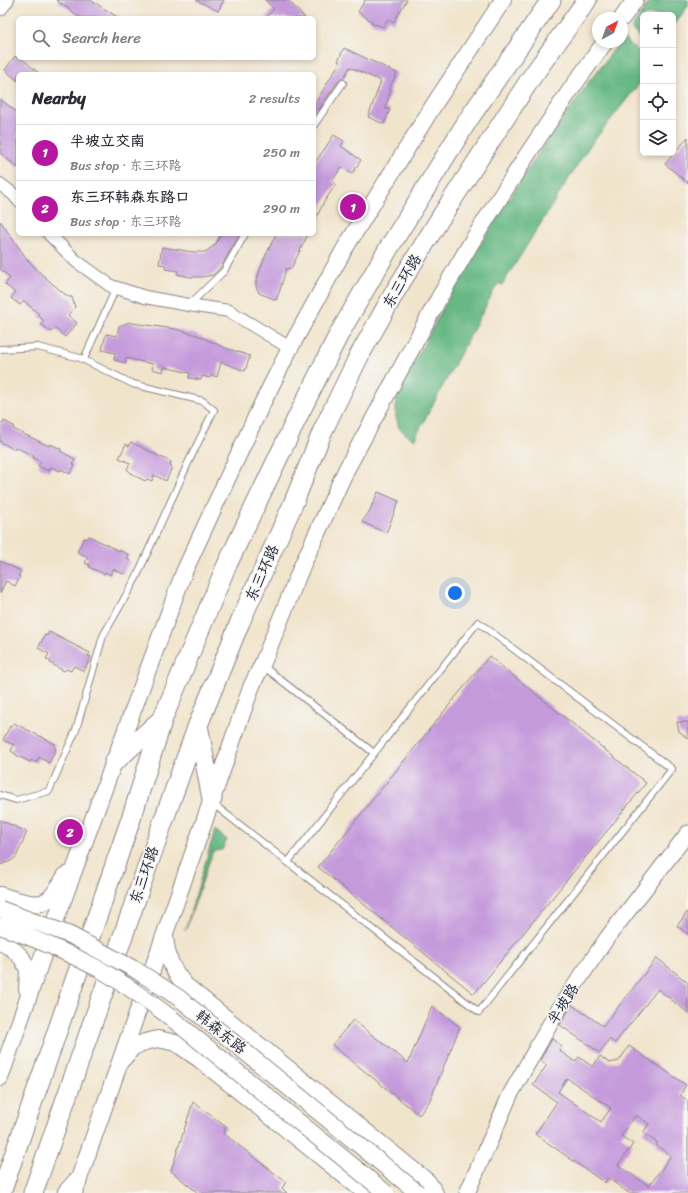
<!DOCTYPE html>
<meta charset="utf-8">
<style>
:root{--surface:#fff;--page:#f7f7f7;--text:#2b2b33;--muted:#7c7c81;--line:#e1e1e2;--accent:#b5179e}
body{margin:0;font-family:Sriracha,"LXGW WenKai TC",sans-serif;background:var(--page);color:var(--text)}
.controls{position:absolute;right:12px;top:12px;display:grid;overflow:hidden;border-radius:6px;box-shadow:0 2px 6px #0003}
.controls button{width:36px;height:36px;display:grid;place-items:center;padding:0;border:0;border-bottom:1px solid var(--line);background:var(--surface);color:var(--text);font:20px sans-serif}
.compass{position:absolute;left:592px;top:12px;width:36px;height:36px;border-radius:50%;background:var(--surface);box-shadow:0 2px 6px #0003;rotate:41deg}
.you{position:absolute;left:455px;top:593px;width:14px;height:14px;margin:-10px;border:3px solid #fff;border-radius:50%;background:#1a73e8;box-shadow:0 0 0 6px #1a73e833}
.badge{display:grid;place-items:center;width:26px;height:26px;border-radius:50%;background:var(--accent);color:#fff;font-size:13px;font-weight:700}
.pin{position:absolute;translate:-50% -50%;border:2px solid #fff;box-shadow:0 1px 4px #0006}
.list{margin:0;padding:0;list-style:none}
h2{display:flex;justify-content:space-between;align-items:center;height:52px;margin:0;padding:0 16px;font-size:17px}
h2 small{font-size:13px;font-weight:400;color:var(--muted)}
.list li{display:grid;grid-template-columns:26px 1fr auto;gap:12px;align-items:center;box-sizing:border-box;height:56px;padding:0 16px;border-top:1px solid var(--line)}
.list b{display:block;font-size:15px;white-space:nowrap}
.list p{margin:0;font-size:13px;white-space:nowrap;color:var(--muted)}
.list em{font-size:13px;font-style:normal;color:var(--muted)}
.icon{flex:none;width:22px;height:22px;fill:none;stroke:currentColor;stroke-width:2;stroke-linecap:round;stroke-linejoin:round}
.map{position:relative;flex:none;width:688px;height:1193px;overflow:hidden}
.search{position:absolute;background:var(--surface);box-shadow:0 2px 6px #0003;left:16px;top:16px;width:300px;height:44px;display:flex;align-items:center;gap:10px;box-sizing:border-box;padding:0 14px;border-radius:6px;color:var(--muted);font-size:15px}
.panel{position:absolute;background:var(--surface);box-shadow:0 2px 6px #0003;left:16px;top:72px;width:300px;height:164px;border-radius:6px}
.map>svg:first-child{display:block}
.forest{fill:#67b884;stroke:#446d60}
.building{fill:#c49adb;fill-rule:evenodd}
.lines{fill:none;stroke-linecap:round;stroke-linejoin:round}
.service-casing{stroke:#8a8384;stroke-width:8}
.minor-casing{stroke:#8a8384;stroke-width:14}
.tertiary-casing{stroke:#8a8384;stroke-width:17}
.secondary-casing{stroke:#8a8384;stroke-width:18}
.trunk-casing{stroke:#8a8384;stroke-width:21}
.service{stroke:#fff;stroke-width:6}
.minor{stroke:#fff;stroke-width:12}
.tertiary{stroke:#fff;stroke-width:15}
.secondary{stroke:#fff;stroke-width:16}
.trunk{stroke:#fff;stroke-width:19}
.secondary-bridge-casing{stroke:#8a8384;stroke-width:18;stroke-linecap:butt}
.secondary-bridge{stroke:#fff;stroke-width:16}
.labels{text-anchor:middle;stroke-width:3;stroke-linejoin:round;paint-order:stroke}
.street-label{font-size:15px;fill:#22223b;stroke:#f6f6f2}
</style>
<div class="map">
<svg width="688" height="1193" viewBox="0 0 688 1193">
<rect width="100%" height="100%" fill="#f6f6f2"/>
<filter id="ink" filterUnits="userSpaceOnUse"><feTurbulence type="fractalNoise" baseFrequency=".025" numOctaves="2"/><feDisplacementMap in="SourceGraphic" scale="8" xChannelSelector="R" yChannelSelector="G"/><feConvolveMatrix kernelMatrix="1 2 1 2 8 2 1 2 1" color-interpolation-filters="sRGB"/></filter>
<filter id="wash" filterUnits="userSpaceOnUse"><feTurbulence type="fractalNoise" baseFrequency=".012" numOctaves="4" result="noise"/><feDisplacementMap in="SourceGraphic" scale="16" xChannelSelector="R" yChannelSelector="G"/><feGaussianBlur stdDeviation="0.9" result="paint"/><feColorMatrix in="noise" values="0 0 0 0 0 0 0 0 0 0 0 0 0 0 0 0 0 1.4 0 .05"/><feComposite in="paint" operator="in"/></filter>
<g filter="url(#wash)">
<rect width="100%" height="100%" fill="#f1e4cc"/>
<!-- forest -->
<path class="forest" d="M650 0H688V6L673 26V15H643V40L631 29Z
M623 38 643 55V79L588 148 502 285 498 283 414 440 399 428 396 417V396L455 286 501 211 533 161 588 83 620 42H622Z
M215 830 227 840 222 850 213 851 185 931Z"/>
<g id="blocks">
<!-- building -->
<path class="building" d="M56 0H90L119 18H81Z
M196 0H224L218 11Z
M265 0H288L305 18H265L274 9Z
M365 0H407L393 23 388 19 383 27 378 25 371 24 373 22 358 12Z
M344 48 397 73 389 89 391 90 385 108 390 110 384 124 368 117 381 81 350 67 343 79 339 80 314 117V105L340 62 338 61Z
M15 56 17 58 18 56V58H21L40 74H18V81L5 70Z
M0 99 18 113V168L0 153Z
M334 135 344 141 341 146 361 160 352 174 342 167 332 181 336 184 324 202 314 222V164Z
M688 137V183L665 164Z
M0 221 27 259 37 270 62 292 69 297H72L75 307 68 315 77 323 65 337 55 328 51 332 41 324 44 321 38 315 39 314 24 301 20 305 11 298 15 293 5 284 10 278 0 269Z
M221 234H240L220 268 213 275 202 277H190L177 274 178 271 165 269 166 265 159 264 162 247 193 252H205L215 245Z
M276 234H308L291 269 288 268 287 269H286L280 290 276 300 259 293 256 286V282L264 259Z
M130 322 132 323 175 329 197 335 223 347 250 356 245 371 221 362 217 377 211 375 210 378 202 376 201 380 189 378 190 373 164 367 163 372 152 369 153 364 134 360 126 358V363L114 360 115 353 102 350 106 334 117 336 119 326Z
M4 421 14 426 13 429 49 446 50 444 61 449 60 451 75 459 73 464 75 465 70 474 61 469 60 471 51 467 49 471 38 466 41 462 33 458 34 456 15 447 14 449 0 442V422L3 424Z
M131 442 171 462 170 466 172 467 166 481 154 475 152 481 147 479 145 481 132 474 127 469 130 463 119 458 126 444 129 446Z
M378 492 399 501 386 533 362 522 369 512Z
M89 536 119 551V550L129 555 127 559 130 561 123 574 113 569 110 575 105 572 104 574 89 567 90 565 85 563 88 557 77 552 84 538 87 539Z
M0 561 21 571 18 576 20 577 15 586 6 581 0 593Z
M49 632 90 653 88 656 91 657 84 671 74 666 71 671 66 669 64 671 50 663 51 662 46 659 49 654 38 648 45 635 47 636Z
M489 656 646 783 474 994 318 867Z
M677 722H688V739L679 731Z
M14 723 55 744 54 747 56 749 49 763 39 757 36 763 31 760 30 762 16 755V754L11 751 14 745 3 740 10 726 12 727Z
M0 820 27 832 16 857 11 861 0 865Z
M688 911V934L677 926Z
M657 958 688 983V1013L658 989 615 1043 609 1039 600 1053 560 1025 572 1005 603 1026Z
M432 1006 460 1027 429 1102 419 1115 332 1045 353 1020 408 1063Z
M552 1039 562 1046 559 1050 575 1062 579 1057 593 1067 600 1056 609 1063 619 1061 629 1046 686 1085 680 1095 688 1101V1193H629L608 1178 605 1183 535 1134 557 1102 533 1085 547 1065 540 1060ZM567 1078 611 1108 601 1122 558 1092ZM636 1115 649 1124 643 1133 658 1143 656 1145 671 1156 649 1186 618 1165 633 1144 621 1136Z
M193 1102 226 1127 223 1133 286 1182 282 1188 287 1193H198L171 1171Z"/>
</g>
</g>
<g filter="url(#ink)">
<use href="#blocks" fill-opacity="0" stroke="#8a8384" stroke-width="1"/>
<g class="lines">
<!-- service casing -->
<g class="service-casing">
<path id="service" d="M314 125 343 83
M189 305 224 271 245 234
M0 349 38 347 80 358 133 384 203 401 214 410 189 461 136 578 103 636 76 730 49 791 16 800 0 795
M84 359 116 288
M263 666 374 753
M212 803 479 1012 672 769 478 622 288 862"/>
</g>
<!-- minor casing -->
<g class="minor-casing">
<path id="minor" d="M0 184 13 194 18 200
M49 234 76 261 111 286 145 297 189 305 229 311 290 348"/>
</g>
<!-- tertiary casing -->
<g class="tertiary-casing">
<path id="tertiary" d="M0 8 6 0
M467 1193 510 1095 558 1010 607 938 688 833"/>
</g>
<!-- secondary casing -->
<g class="secondary-casing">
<path id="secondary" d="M622 18 635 0
M0 895C11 898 33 907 44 902 54 898 60 884 66 875
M165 936C167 958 171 968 185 985L428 1182 435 1193
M0 942 12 948 22 958 28 970 27 989
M123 1059 133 1047 145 1042 158 1039 176 1043 199 1059 366 1193
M0 1078 48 941 184 572 260 408 290 348 345 248 435 103 503 0
M74 1193 252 685 262 665 302 566 346 470 439 298 471 243 529 152 571 89 605 42"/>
</g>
<!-- trunk casing -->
<g class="trunk-casing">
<path id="trunk" d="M198 725 212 799
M114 762 162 719
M1 1193 133 813 163 718 225 569 299 414 339 334 390 246 468 120 551 0
M33 1193 158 836 198 725 240 622 293 504 323 430 359 356 396 290 441 217 531 78 587 0
M67 1193 77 1182"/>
</g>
<!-- service -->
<use href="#service" class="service"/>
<!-- minor -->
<use href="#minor" class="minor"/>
<!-- tertiary -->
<use href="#tertiary" class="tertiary"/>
<!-- secondary -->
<use href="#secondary" class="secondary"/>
<!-- trunk -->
<use href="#trunk" class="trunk"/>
<!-- secondary-bridge casing -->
<g class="secondary-bridge-casing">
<path id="secondary-bridge" d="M0 909 70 935 136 970 179 998 418 1193
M0 926C34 938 67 952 99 969 124 983 147 1000 170 1017L386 1193"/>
</g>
<!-- secondary-bridge -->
<use href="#secondary-bridge" class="secondary-bridge"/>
</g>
</g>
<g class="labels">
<!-- street labels -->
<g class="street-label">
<text transform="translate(402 281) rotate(-59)" y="5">东三环路</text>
<text transform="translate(262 573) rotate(-66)" y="5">东三环路</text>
<text transform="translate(144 875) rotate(-71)" y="5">东三环路</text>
<text transform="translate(563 1004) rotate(-58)" y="5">半坡路</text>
<text transform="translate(221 1032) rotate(39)" y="5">韩森东路</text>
</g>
</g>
</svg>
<div class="controls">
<button>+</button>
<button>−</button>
<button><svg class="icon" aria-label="locate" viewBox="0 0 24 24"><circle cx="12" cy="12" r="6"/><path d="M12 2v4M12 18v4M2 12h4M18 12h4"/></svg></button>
<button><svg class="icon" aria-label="layers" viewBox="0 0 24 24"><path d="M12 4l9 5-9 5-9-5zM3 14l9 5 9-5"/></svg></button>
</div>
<svg class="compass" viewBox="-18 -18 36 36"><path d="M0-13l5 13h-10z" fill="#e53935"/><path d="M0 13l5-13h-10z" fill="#7c7c81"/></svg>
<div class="you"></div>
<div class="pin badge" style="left:353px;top:207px">1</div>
<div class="pin badge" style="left:70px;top:832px">2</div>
<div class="search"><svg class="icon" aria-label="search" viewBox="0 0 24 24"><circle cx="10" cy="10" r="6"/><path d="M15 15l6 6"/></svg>Search here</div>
<section class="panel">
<h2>Nearby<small>2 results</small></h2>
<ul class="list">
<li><span class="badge">1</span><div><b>半坡立交南</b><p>Bus stop · 东三环路</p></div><em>250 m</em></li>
<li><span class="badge">2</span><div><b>东三环韩森东路口</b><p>Bus stop · 东三环路</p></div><em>290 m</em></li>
</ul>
</section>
</div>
